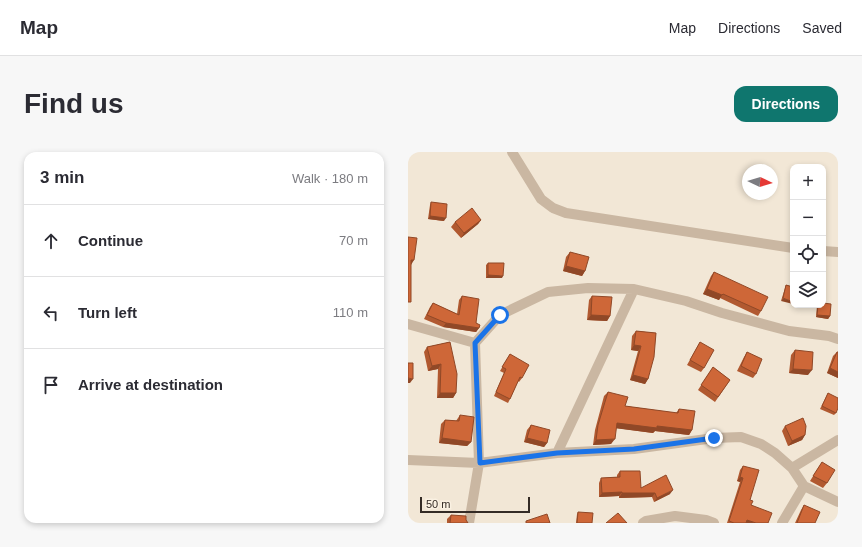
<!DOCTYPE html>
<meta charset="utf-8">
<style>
:root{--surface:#fff;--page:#f7f7f7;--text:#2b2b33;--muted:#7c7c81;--line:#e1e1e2;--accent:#0f766e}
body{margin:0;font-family:Arial,sans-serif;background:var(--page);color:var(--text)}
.controls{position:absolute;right:12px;top:12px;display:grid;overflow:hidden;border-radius:8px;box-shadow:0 2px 6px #0003}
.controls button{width:36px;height:36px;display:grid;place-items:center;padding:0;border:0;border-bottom:1px solid var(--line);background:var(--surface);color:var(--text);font:20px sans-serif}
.compass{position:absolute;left:334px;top:12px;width:36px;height:36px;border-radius:50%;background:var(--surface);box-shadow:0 2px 6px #0003;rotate:94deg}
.scale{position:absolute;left:12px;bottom:10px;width:110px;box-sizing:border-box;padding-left:4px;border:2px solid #342b25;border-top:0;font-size:11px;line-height:14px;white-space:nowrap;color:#342b25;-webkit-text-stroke:3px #faf1e2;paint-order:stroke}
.stop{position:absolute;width:12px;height:12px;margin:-9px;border:3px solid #1a73e8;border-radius:50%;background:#fff}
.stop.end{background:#1a73e8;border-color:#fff;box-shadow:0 1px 4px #0008}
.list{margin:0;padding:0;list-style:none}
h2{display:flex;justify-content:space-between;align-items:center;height:52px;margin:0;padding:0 16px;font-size:17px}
h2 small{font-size:13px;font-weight:400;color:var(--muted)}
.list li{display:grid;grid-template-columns:26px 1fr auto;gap:12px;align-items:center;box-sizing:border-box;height:72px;padding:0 16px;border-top:1px solid var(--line)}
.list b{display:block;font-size:15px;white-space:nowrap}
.list em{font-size:13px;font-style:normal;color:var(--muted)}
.icon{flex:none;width:22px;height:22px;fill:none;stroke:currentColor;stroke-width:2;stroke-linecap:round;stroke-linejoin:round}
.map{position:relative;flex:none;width:430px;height:371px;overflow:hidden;border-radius:12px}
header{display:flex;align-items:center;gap:24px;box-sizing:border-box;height:56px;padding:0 20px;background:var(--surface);border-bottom:1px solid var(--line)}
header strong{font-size:19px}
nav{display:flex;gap:22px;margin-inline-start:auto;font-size:14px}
.intro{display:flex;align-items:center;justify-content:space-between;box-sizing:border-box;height:96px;padding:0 24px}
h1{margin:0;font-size:28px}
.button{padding:10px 18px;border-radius:12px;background:var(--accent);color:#fff;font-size:14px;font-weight:700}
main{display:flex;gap:24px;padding:0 24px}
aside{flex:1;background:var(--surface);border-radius:12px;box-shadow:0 2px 6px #0003}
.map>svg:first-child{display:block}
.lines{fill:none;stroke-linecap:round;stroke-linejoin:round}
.minor{stroke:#cab7a2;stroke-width:10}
.wall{fill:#b15930}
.shaded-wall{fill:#904827}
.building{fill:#ce6738;stroke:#904827}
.route{stroke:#1a73e8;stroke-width:5}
</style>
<header>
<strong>Map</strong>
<nav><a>Map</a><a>Directions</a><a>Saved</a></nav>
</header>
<div class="intro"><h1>Find us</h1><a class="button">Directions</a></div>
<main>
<aside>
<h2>3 min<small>Walk · 180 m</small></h2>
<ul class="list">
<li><svg class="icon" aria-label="ahead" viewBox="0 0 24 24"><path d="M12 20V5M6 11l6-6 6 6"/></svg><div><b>Continue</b></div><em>70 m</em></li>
<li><svg class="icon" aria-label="left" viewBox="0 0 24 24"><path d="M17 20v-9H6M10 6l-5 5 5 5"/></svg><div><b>Turn left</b></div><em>110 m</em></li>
<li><svg class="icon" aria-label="arrive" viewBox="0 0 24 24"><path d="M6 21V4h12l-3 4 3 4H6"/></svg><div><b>Arrive at destination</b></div></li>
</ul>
</aside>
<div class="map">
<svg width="430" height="371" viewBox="0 0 430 371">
<rect width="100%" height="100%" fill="#f2e7d6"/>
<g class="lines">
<!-- minor -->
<path class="minor" d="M104 0 133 47 145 56 158 61 385 96
M415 99 430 100
M0 172 67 191 71 311 61 371
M67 191 92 163 140 140 180 136 226 137 278 149 314 161 381 179 421 184 430 187
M149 301 226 137
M0 308 71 311 149 301 226 297 306 286 333 285 353 292 367 301 384 316 396 334 430 350
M384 316 430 288
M235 371 238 369 267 364 298 368 306 371
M374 371 396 334"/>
</g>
<!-- wall -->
<path class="wall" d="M23 50 36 69 20 67 22 53Z
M73 68 70 72 53 86 43 75 47 70Z
M162 100 177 119 174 124 155 119 158 105Z
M80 111 94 126H78V113Z
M306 120 353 159 350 164 312 146 311 148 295 142 303 124Z
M378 133 385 135 373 149 377 136Z
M54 144 71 176 68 180 35 175 16 167 22 155 25 151 49 162 51 148Z
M184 144 202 164 199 169 179 168 181 148Z
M409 153H415L422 164 420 167 408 165Z
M228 179 248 181 240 227 237 232 222 228 230 199 223 198 224 184Z
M42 190 48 241 45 246H29L30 217 20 219 16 200 19 195Z
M292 190 296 216 293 220 279 213Z
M387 198 400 223 381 221 383 203Z
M339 200 348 222 345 226 329 219 336 205Z
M429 200H430V226L419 221 425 204Z
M102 202 114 226 111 230 110 229 102 247 100 251 86 244 96 221 92 219Z
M305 215 322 228 307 250 290 238Z
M200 240 217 254 268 261 271 257 284 278 281 283 247 279 245 281 208 276 203 292 185 293 187 278 196 244Z
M420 241 428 261 426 263 412 257Z
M52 263 63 290 59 294 31 291 33 272 37 268 48 269Z
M123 273 139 291 136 295 116 290 119 278Z
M377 274 397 283 394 288 380 294 374 279Z
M414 310 419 331 415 336 402 329Z
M335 314 343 353 360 371H319L332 330 329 329 332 318Z
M212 319 233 336 262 342 246 350 244 345 211 346V344L191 345V331L193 326 209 325V323Z
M396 353 407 371H387L393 358Z
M170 360 184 371H168L169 362Z
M43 363 58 368 60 371H39V367Z"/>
<!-- shaded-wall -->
<path class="shaded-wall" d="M22 64 38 66 36 69 20 67Z
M73 68 70 72 53 86 56 81Z
M3 108H6L3 113Z
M158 114 177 119 174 124 155 119Z
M80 123 95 124 94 126H78Z
M299 137 314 143 311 148 295 142Z
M375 146 385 150V152L373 149Z
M183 163 202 164 199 169 179 168Z
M409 163 422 164 420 167 408 165Z
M38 171 71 176 68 180 35 175Z
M226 193 233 194 230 199 223 198Z
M33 212 30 217 20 219 24 214Z
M422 216 430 220V226L419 221Z
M385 217 404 218 400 223 381 221Z
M225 223 240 227 237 232 222 228Z
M0 226 5 227 2 231H0Z
M32 241H48L45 246H29Z
M209 271 249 274 284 278 281 283 247 279 245 281 206 276Z
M397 283 394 288 380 294 384 289Z
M34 286 63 290 59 294 31 291Z
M119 286 139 291 136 295 116 290Z
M207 287 203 292 185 293 188 288Z
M332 325 335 326 332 330 329 329Z
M265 338 262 342 246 350 249 346Z
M214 340 211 344 191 345 194 341Z
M214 341H247L244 345 211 346Z
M339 368 348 371H336Z"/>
<!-- building -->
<path class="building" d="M23 50 39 52 38 66 22 64Z
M64 56 73 68 56 81 47 70Z
M0 85 9 86 6 108H3V150H0Z
M162 100 181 105 177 119 158 114Z
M80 111H96L95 124 80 123Z
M306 120 360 145 353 159 315 142 314 143 299 137Z
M378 133 385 135V150L375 146Z
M54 144 71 147 68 171 72 173 71 176 38 171 19 163 25 151 51 163Z
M184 144 204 145 202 164 183 163Z
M415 151 423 152 422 164 409 163 410 153H415Z
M228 179 248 181 246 205 240 227 225 223 233 194 226 193Z
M42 190 49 222 48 241H32L33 212 24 214 19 195Z
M292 190 306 198 296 216 282 208Z
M387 198 405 200 404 218 385 217Z
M339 200 354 207 348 222 333 214Z
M429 200H430V220L422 216Z
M102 202 121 213 114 226 112 225 102 247 88 240 98 217 94 215Z
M0 211H5V227L0 226Z
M305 215 322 228 310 245 293 233Z
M200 240 220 245 217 254 270 261 271 257 287 259 284 278 249 274V276L209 271 207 287 188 288 190 273Z
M420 241 430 246V256L428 261 414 254Z
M52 263 66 265 63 290 34 286 37 268 51 269Z
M395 266 398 274 397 283 384 289 377 274Z
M123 273 142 278 139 291 119 286Z
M414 310 427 318 419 331 405 324Z
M335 314 351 318 342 348 345 349 343 353 364 361 360 371H348L339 368 338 371H326L321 369 335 326 332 325Z
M212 319H232L233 336 258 323 265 338 249 346 247 341H214V340L194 341 193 326 212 325Z
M396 353 412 360 407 371H389Z
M170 360 185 361 184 371H169Z
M210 361 219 371H198Z
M139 362 142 371H118V369Z
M43 363 58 364V368L60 371H42Z"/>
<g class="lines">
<!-- route -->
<path class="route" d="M92 163 67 191 72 311 149 301 226 297 306 286"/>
</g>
</svg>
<div class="controls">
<button>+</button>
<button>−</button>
<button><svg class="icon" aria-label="locate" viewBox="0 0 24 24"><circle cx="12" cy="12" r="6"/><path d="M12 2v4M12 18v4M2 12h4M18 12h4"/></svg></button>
<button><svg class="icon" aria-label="layers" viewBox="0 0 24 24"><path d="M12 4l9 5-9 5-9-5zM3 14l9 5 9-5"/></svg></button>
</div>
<svg class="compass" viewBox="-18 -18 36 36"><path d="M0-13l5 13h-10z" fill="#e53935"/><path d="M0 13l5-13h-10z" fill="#7c7c81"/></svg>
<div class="scale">50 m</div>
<div class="stop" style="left:92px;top:163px"></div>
<div class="stop end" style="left:306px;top:286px"></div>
</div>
</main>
